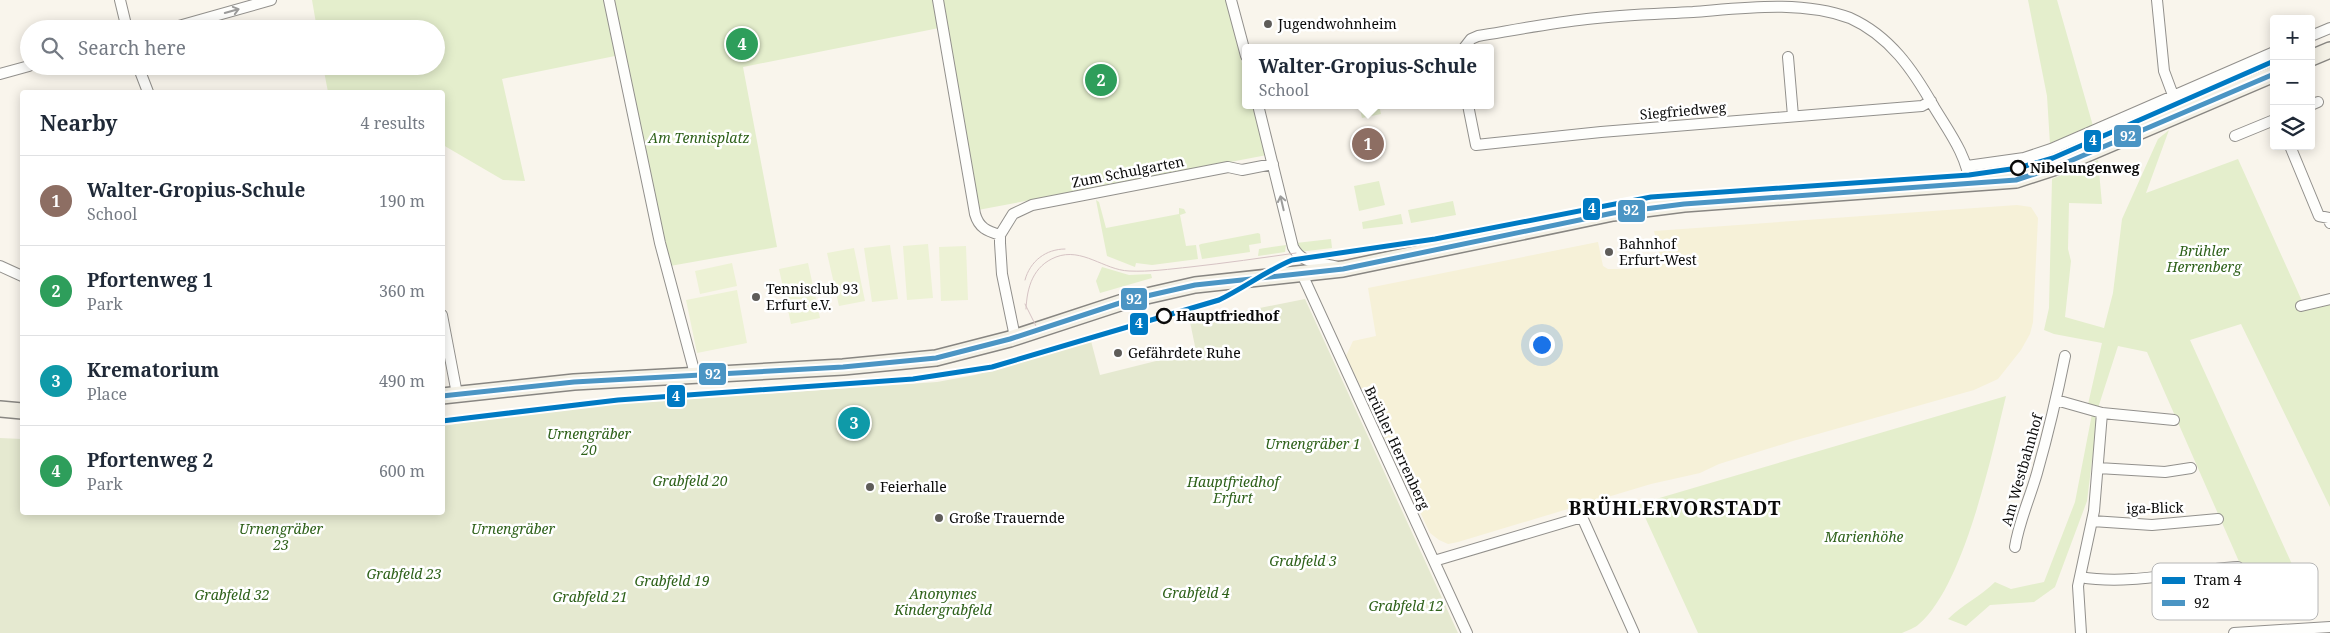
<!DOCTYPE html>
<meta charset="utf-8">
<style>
:root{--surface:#fff;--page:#f6f6f7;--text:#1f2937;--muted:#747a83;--line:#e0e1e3;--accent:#5e5c59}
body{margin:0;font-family:"Noto Serif",serif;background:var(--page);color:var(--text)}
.controls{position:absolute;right:15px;top:15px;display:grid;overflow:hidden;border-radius:5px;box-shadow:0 2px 12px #0003}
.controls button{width:45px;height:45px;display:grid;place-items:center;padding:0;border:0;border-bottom:1px solid var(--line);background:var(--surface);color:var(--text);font:25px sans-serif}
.you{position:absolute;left:1541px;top:344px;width:18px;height:18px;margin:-12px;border:4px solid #fff;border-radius:50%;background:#1a73e8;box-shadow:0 0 0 8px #1a73e833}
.badge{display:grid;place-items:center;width:32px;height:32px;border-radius:50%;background:var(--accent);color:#fff;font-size:16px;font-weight:700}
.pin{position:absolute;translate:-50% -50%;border:2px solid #fff;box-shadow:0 1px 5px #0006}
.popup{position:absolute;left:1242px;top:44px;width:252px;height:65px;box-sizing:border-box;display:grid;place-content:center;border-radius:5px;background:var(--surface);filter:drop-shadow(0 1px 4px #0005);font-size:16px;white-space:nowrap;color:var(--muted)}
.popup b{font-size:19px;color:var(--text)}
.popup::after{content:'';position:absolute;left:50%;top:100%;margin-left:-10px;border:10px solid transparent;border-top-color:var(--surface)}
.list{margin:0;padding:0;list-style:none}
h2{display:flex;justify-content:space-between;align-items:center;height:65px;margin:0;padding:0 20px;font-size:21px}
h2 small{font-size:16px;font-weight:400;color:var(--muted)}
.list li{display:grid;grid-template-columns:32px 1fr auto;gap:15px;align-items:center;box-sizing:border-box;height:90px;padding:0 20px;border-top:1px solid var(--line)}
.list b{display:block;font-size:19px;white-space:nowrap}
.list p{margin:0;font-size:16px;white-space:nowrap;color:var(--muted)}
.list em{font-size:16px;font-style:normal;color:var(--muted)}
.icon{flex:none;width:28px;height:28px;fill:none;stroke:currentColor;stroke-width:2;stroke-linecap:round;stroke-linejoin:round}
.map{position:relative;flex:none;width:2330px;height:633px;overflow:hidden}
.search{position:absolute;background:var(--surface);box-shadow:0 2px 12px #0003;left:20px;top:20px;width:425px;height:55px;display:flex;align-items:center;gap:12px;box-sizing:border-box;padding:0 18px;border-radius:28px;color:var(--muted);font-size:19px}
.panel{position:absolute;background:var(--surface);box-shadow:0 2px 12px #0003;left:20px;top:90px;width:425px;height:425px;border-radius:5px}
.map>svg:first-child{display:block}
.farmland{fill:#f6f1d8}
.green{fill:#e4eecc}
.cemetery{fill:#e5e9d0}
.pitch{fill:#edf2d5}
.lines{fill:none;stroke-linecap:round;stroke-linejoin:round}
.minor-casing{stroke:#92908c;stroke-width:12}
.secondary-casing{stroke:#888682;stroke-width:18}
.minor{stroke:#fefefc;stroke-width:10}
.secondary{stroke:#f4f1e6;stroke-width:15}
.tram{stroke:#d6c3c4;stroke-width:1}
.bus-1-casing{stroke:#fff;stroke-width:9}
.bus-1{stroke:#4b95c4;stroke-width:5}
.tram-1-casing{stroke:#fff;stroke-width:9}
.tram-1{stroke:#007ac3;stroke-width:5}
.oneway{stroke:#9c9c9b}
.poi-dot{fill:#5e5c59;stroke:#fff;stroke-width:2}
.stop-dot{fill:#fff;stroke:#0a0a0a;stroke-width:2.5}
.labels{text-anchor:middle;stroke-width:5;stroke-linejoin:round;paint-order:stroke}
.poi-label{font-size:14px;fill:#0a0a0a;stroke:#fff;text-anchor:start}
.street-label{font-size:14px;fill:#0a0a0a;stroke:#fff}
.park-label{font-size:14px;font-style:italic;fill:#2e611a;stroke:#fff}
.stop-label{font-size:14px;font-weight:bold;fill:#0a0a0a;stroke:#fff;text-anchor:start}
.district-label{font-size:19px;font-weight:bold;letter-spacing:1px;fill:#0a0a0a;stroke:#fff}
.key{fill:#fff;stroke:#b6b6b6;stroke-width:1}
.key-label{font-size:14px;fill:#0a0a0a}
.line-badge{stroke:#fff;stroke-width:2}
.badge-label{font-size:14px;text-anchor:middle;font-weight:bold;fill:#fff}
</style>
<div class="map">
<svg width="2330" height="633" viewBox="0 0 2330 633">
<rect width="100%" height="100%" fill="#f9f5ec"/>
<!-- farmland -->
<path class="farmland" d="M2017 205 2031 207 2038 218 2033 322 2030 334 2021 350 1998 379 1974 390 1793 441 1719 464 1700 473 1651 484 1458 542 1448 544 1439 540 1430 533 1346 356 1353 341 1376 336 1368 288 1598 242 1603 266 1608 269H1628L1655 265 1661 261 1654 231Z"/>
<!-- green -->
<path class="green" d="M312 0H605L615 56 502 79 525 181 503 180 443 145 442 92H328L323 66H436V29H317Z
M613 0H934L939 28 743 67 777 247 670 266Z
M942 0H1227L1245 76 1246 105H1253L1267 155 978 210Z
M2028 0H2057L2093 126 2050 144 2047 96Z
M1359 105H1379L1381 114 1362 118Z
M2169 130 2146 193 2238 159 2306 310 2330 303V507L2241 324 2190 340 2306 595 2255 598 2147 352 2118 346 2099 405 2087 501 2055 587 2034 602 1990 605 1966 626 1948 619C1962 605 1981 596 1995 582L2011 589 2044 582 2075 502 2092 414 2086 413 2102 343 2054 334 2044 330 2049 308 2052 179 2098 160 2102 204 2069 203 2068 249 2071 261 2065 317 2104 328 2113 293 2122 219 2158 139Z
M1379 181 1385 205 1359 211 1354 186Z
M1096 200 1099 202 1106 228 1179 214V208L1184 209 1186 213 1180 215 1186 246 1196 245 1198 259 1152 265 1136 263 1135 267 1107 256Z
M1453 201 1456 215 1411 223 1408 210Z
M1401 214 1403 224 1363 229 1362 222Z
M1258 233 1260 234 1261 243 1249 245 1250 252 1202 259 1199 245 1201 244Z
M1331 239 1332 248 1299 252 1296 243Z
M1286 245 1285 252 1258 256 1259 249Z
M1102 267 1129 275 1151 274 1152 278 1100 293 1096 281Z
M2006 396C1992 454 1964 586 1919 624 1915 628 1908 630 1902 633H1698L1639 504Z"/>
<!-- cemetery -->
<path class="cemetery" d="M1305 299 1458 633H0V438L22 439V512H442L443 426 555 408 937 382 975 375 1091 341 1100 375 1196 351 1190 322Z"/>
<!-- pitch -->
<path class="pitch" d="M928 244 933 298 907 300 903 246Z
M890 245 898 299 872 302 864 248Z
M966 246 968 300 941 301 939 247Z
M854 248 865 301 839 306 827 253Z
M732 263 737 286 700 294 695 271Z
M808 263 820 318 791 324 779 269Z
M737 290 747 343 697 353 686 300Z"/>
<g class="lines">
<!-- minor casing -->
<g class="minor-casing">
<path id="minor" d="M120 0 127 29
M609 0 660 243 695 374
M938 0 975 214C979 228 987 231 1000 235
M1231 0 1246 56
M2157 0 2164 71 2180 114
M168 29 271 0
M2311 36 2330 28
M1464 48 1471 39 1478 36C1514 30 1550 23 1587 19 1622 15 1657 14 1693 12 1744 8 1801 0 1850 18 1890 36 1913 70 1934 107 1949 132 1967 155 1970 185
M1788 57 1793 116
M138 66 148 92
M0 74 29 66
M1258 105 1293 247C1302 265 1320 262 1338 267
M1468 105 1476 145 1601 132 1922 106 1931 101
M2311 105 2318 102
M2235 136 2274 120
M2290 146 2319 216 2329 218 2330 223
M1967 166 2024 158 2051 149 2274 52
M0 266 22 276
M1302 274 1467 633
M2301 306 2330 299
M442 315 457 394
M1015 337 1002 274 1000 243V235L1013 214 1032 205 1228 167 1242 170 1273 164
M2056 400 2102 413 2174 420
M2098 468 2165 472 2191 468
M2092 521 2152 525 2218 519
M2015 547C2019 521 2030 498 2037 473 2048 434 2057 396 2065 356
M1434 561 1582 517 1634 633
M2080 577C2132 586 2186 570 2238 567
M2081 633 2078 586 2094 511 2102 413
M2234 633 2330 627"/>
</g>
<!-- secondary casing -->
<g class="secondary-casing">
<path id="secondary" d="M2311 58 2330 50
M442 396 574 382 843 367 936 358 1010 339 1129 300 1195 285 1343 269 1613 213 1684 204 2016 180 2056 167 2274 74
M0 409 22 411"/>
</g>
<!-- minor -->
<use href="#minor" class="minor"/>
<!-- secondary -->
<use href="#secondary" class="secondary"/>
<!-- tram -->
<path class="tram" d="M1025 280C1030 261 1046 249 1065 249
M1025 304 1038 330
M1026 309C1027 287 1033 266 1056 257 1082 247 1104 270 1129 271 1150 272 1170 269 1190 267 1226 263 1261 258 1296 253"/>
<!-- bus-1 casing -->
<g class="bus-1-casing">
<path id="bus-1" d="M442 396 574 382 843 367 936 358 1010 339 1129 300 1195 285 1343 269 1613 213 1684 204 2016 180 2056 167 2274 74"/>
</g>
<!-- bus-1 -->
<use href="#bus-1" class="bus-1"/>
<!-- tram-1 casing -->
<g class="tram-1-casing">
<path id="tram-1" d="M442 421 618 400 913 379 992 367 1219 300C1244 288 1266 271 1292 260L1435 239 1651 197 1969 175 2018 168 2053 158 2274 61"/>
</g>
<!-- tram-1 -->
<use href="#tram-1" class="tram-1"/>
</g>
<!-- one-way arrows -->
<defs><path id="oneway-shaft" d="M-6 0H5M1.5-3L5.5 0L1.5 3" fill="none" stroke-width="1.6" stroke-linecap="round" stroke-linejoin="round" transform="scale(1.25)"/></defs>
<g class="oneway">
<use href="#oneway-shaft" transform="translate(232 11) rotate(-16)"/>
<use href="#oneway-shaft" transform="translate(1282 203) rotate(-103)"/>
</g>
<!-- markers -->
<g class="poi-dot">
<circle cx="1268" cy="24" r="5"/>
<circle cx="1609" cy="252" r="5"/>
<circle cx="756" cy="297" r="5"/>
<circle cx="1118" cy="353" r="5"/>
<circle cx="870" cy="487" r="5"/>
<circle cx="939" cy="518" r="5"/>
</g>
<g class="stop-dot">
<circle cx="2018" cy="168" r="7"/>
<circle cx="1164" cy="316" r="7"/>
</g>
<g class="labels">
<!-- poi labels -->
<g class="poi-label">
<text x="1278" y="29">Jugendwohnheim</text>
<text x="1619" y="249">Bahnhof<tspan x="1619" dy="16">Erfurt-West</tspan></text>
<text x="766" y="294">Tennisclub 93<tspan x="766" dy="16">Erfurt e.V.</tspan></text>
<text x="1128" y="358">Gefährdete Ruhe</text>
<text x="880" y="492">Feierhalle</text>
<text x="949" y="523">Große Trauernde</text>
</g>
<!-- street labels -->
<g class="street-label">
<text transform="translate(1683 111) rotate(-5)" y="5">Siegfriedweg</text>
<text transform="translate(1128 172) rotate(-11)" y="5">Zum Schulgarten</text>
<text transform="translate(1397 448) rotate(65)" y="5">Brühler Herrenberg</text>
<text transform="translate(2022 470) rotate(-74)" y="5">Am Westbahnhof</text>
<text transform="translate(2155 508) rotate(-1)" y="5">iga-Blick</text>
</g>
<!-- park labels -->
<g class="park-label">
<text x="699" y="143">Am Tennisplatz</text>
<text x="2204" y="256">Brühler<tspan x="2204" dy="16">Herrenberg</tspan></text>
<text x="589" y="439">Urnengräber<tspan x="589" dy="16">20</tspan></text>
<text x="1313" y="449">Urnengräber 1</text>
<text x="690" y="486">Grabfeld 20</text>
<text x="1233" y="487">Hauptfriedhof<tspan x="1233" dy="16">Erfurt</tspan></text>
<text x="281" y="534">Urnengräber<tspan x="281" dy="16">23</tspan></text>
<text x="513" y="534">Urnengräber</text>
<text x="1864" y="542">Marienhöhe</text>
<text x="1303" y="566">Grabfeld 3</text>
<text x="404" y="579">Grabfeld 23</text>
<text x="672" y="586">Grabfeld 19</text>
<text x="1196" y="598">Grabfeld 4</text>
<text x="943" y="599">Anonymes<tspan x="943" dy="16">Kindergrabfeld</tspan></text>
<text x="232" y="600">Grabfeld 32</text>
<text x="590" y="602">Grabfeld 21</text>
<text x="1406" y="611">Grabfeld 12</text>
</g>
<!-- stop labels -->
<g class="stop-label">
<text x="2030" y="173">Nibelungenweg</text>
<text x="1176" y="321">Hauptfriedhof</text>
</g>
<!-- district labels -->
<g class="district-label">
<text x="1675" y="515">BRÜHLERVORSTADT</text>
</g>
</g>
<!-- legend -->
<rect x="2152" y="563" width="166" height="57" rx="8" class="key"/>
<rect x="2162" y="577" width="23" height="7" fill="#007ac3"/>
<rect x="2162" y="600" width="23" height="6" fill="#4b95c4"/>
<g class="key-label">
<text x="2194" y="585">Tram 4</text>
<text x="2194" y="608">92</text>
</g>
<g class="line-badge">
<rect x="2113" y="124" width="29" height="24" rx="5" fill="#4b95c4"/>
<rect x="2083" y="129" width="19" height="24" rx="5" fill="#007ac3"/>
<rect x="1582" y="197" width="19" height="24" rx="5" fill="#007ac3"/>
<rect x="1617" y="199" width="29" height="24" rx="5" fill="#4b95c4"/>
<rect x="1120" y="287" width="28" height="24" rx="5" fill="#4b95c4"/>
<rect x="1129" y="312" width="20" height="24" rx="5" fill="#007ac3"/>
<rect x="698" y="362" width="29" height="24" rx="5" fill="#4b95c4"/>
<rect x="666" y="384" width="20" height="24" rx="5" fill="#007ac3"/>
</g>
<g class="badge-label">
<text x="2128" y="141">92</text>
<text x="2093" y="145">4</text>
<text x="1592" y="213">4</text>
<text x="1631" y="215">92</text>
<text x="1134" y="304">92</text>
<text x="1139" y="328">4</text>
<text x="713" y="379">92</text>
<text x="676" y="401">4</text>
</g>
</svg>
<div class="controls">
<button>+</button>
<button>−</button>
<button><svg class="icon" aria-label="layers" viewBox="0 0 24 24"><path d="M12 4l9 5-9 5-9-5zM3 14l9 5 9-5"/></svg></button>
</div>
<div class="you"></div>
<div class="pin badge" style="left:1368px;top:144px;background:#8d6e63">1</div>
<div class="popup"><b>Walter-Gropius-Schule</b>School</div>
<div class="pin badge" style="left:1101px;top:80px;background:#2e9e5b">2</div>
<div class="pin badge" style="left:854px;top:423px;background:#0f9aa8">3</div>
<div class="pin badge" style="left:742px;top:44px;background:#2e9e5b">4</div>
<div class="search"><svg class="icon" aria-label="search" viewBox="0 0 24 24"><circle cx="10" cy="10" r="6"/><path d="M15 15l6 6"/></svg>Search here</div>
<section class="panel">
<h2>Nearby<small>4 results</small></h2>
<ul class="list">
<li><span class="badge" style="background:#8d6e63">1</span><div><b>Walter-Gropius-Schule</b><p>School</p></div><em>190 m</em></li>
<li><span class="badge" style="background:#2e9e5b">2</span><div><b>Pfortenweg 1</b><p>Park</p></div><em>360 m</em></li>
<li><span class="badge" style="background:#0f9aa8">3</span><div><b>Krematorium</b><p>Place</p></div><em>490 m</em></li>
<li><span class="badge" style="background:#2e9e5b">4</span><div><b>Pfortenweg 2</b><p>Park</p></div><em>600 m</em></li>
</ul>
</section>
</div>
